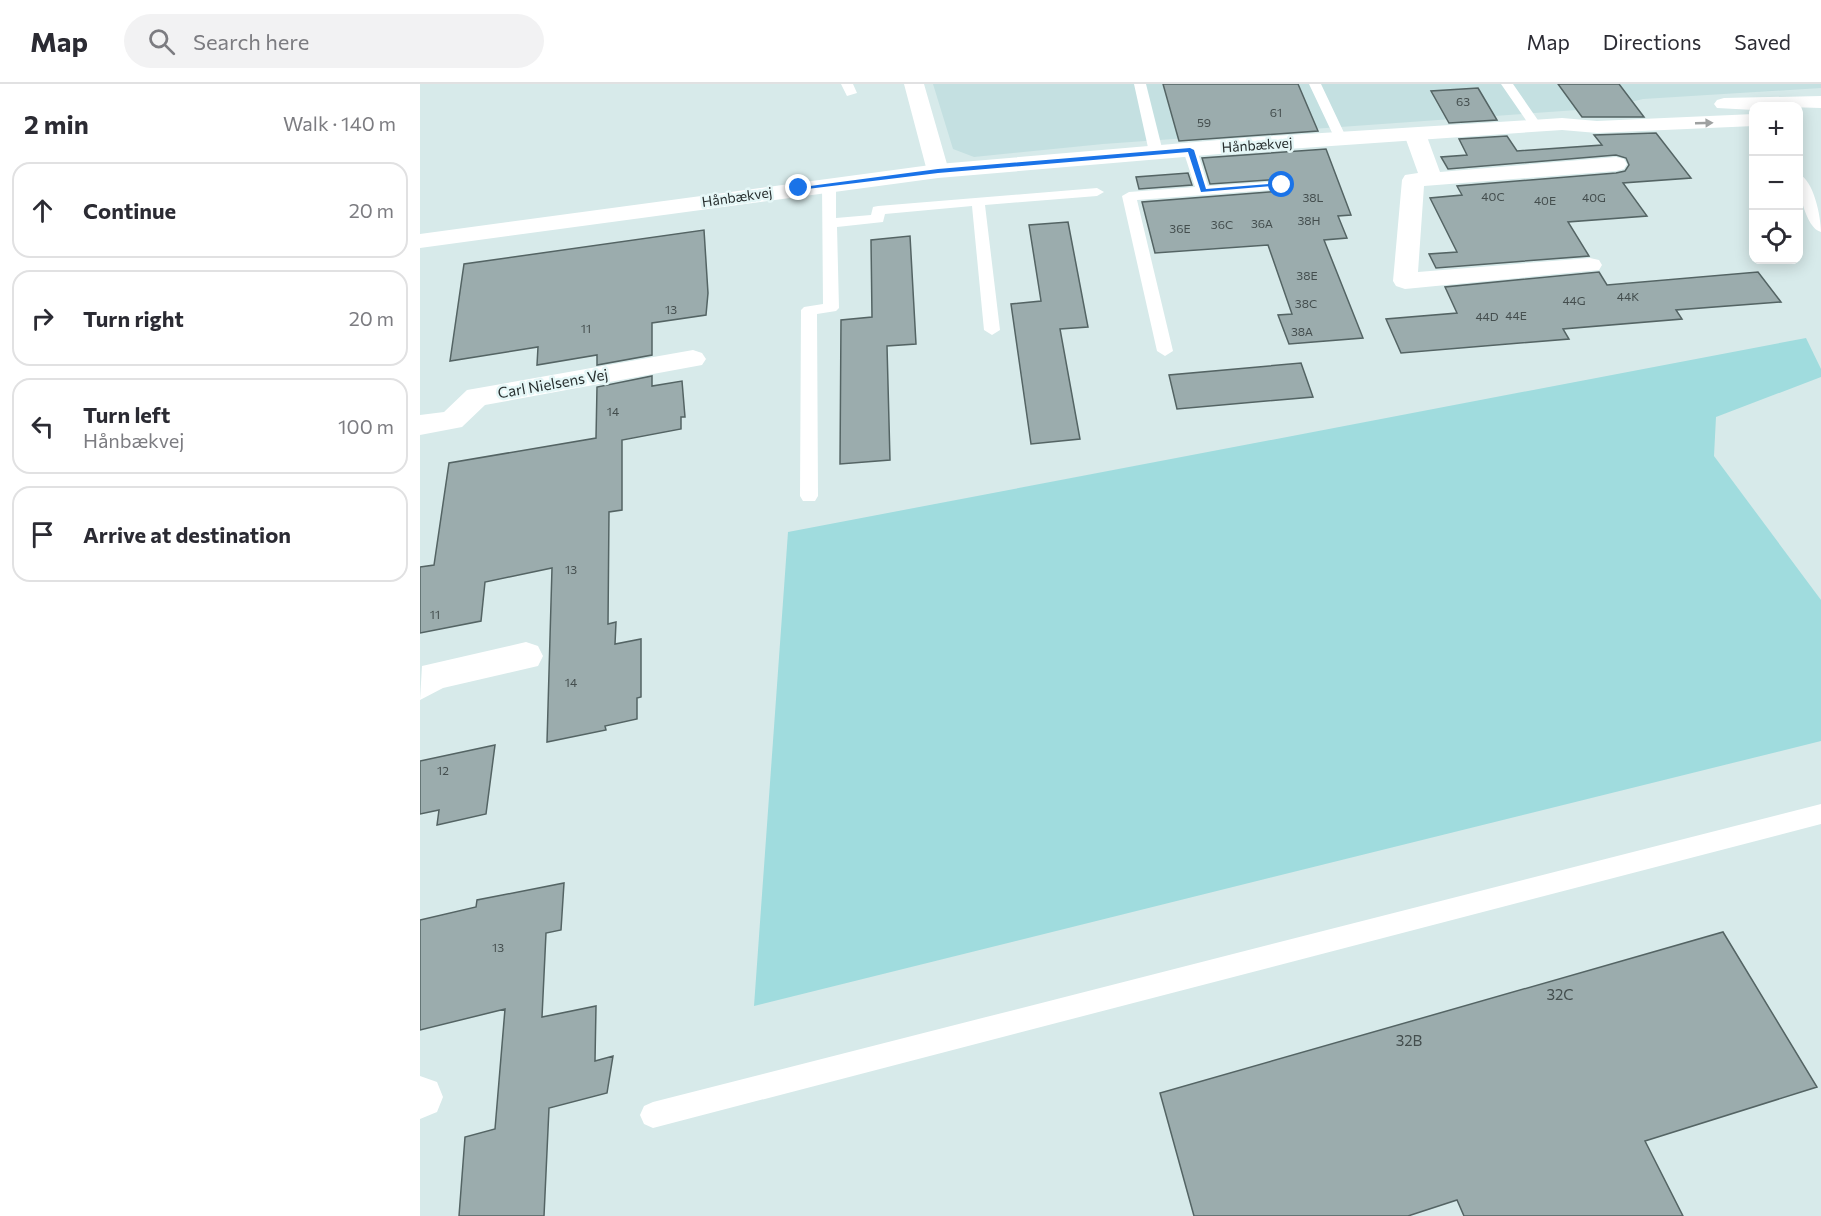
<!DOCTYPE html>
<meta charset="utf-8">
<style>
:root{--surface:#fff;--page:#f2f2f3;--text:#2b2b33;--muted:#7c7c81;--line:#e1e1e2}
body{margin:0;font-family:Commissioner,sans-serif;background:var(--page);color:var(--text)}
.controls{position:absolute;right:18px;top:18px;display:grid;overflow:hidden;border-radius:12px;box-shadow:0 3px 15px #0003}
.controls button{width:54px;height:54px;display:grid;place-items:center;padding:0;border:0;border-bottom:2px solid var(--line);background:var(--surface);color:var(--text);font:30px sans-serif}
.stop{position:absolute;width:18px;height:18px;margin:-14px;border:4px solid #1a73e8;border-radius:50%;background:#fff}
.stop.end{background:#1a73e8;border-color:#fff;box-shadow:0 2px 6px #0008}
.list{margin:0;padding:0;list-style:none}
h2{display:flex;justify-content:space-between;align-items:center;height:78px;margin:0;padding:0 24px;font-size:26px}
h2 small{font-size:20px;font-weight:400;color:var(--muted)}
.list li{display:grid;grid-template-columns:39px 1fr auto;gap:18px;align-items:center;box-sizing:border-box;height:96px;margin:0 12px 12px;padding:0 12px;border:2px solid var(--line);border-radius:18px}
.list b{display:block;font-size:22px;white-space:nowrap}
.list p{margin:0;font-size:20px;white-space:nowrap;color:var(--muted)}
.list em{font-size:20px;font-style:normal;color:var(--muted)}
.icon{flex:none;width:33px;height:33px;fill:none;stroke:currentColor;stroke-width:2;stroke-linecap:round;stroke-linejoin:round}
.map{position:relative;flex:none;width:1401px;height:1132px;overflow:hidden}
header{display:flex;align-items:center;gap:36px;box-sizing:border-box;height:84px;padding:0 30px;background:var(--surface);border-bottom:2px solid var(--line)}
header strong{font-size:28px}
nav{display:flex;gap:33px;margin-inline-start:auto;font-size:21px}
.search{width:420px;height:54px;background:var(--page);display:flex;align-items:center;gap:15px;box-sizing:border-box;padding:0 21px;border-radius:33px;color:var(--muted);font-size:22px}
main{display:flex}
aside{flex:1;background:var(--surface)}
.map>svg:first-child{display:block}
.built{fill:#c4e0e1}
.green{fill:#a0dcde}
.building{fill:#9bacad;stroke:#546464;stroke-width:1.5}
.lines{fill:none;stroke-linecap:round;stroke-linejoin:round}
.lane{fill:#fff;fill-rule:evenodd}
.street{fill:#fff;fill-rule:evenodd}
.secondary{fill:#fff;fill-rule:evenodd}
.oneway{fill:#9ea1a1}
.route{fill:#1a73e8}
.labels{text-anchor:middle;stroke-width:5;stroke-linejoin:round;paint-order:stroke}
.number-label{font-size:12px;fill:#444e4e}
.far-street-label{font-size:14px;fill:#272e2e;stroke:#e5f7f7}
.street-label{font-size:15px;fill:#272e2e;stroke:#e5f7f7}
.near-number-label{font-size:15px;fill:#444e4e}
</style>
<header>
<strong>Map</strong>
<div class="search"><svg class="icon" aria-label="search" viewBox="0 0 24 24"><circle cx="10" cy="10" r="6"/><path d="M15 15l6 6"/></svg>Search here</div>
<nav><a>Map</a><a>Directions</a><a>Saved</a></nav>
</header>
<main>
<aside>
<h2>2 min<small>Walk · 140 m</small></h2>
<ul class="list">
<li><svg class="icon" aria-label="ahead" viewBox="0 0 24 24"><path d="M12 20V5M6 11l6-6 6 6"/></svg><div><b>Continue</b></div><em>20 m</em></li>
<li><svg class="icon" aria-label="right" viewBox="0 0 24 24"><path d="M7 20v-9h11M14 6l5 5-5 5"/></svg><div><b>Turn right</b></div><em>20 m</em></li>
<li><svg class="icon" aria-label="left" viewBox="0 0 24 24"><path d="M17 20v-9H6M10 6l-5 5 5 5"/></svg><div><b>Turn left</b><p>Hånbækvej</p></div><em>100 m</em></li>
<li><svg class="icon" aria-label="arrive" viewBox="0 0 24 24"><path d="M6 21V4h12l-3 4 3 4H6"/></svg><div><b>Arrive at destination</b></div></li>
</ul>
</aside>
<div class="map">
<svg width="1401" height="1132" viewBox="0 0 1401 1132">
<rect width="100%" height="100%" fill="#d7eaea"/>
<!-- built -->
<path class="built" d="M513 0H1401V4L1223 15 1186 24 683 60 554 73 533 65Z"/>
<!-- green -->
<path class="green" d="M1386 254 1401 285V293L1296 333 1294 372 1401 516V657L334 922 368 448Z"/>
<!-- building -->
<path class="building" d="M743 0H878L898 47 759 57Z
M1138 0H1199L1224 33H1162Z
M1058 4 1077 36 1029 39 1011 7Z
M1236 49 1271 94 1203 99 1227 132 1148 138 1169 172 1016 184 1009 170 1037 168 1010 114 1042 111 1037 102 1196 89 1205 87 1209 81 1206 74 1196 71 1028 85 1021 73 1047 71 1039 55 1087 52 1097 67 1182 61 1174 51Z
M906 65 931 131 918 132 927 154 904 156 943 254 869 260 858 231 872 230 848 161 735 169 722 118 862 107 871 102 862 95 790 100 782 74Z
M768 89 772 101 719 105 716 93Z
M648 138 668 243 640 245 660 355 611 360 591 220 621 217 609 141Z
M284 146 288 209 286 231 232 239V271L177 281V271L117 281 118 263 30 277 44 180Z
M490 152 496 260 467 262 470 376 420 380 421 236 452 233 451 156Z
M1179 188 1187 201 1338 188 1361 218 1256 226 1262 235 1143 245 1149 255 981 269 966 235 1037 229 1025 203Z
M881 279 893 313 757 325 749 291Z
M232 292V302L262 297 265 333H261V345L202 356V426L189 428 188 540 196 538 195 560 221 555V613L217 614V635L185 642 186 646 127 658 132 484 65 498 61 537 0 549V483L14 481 29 379 176 354 177 303Z
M75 661 66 730 17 741 19 726 0 730V677Z
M144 799 141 846 126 849 122 933 176 922 175 977 193 972 187 1009 129 1024 124 1132H39L45 1053 75 1045 85 925 0 946V836L56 823 57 816Z
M1303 848 1397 1003 1225 1057 1263 1132H1044L1037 1116 988 1132H774L740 1009Z"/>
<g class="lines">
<!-- lane -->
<path class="lane" d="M421 0H433L437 9 427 12Z
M714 0H726L743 68 741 71H731L729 68Z
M889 0H901L927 55 926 58H916L915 55Z
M1081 0H1093L1122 42 1120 45H1112Z
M770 62 777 66 788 102 862 97 869 101 862 105 717 116 753 267 745 272 737 267 702 112 709 108 775 103 763 66Z
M1378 90C1394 95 1401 134 1401 148 1385 144 1378 104 1378 90Z
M409 96 416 100V134L451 131 453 123 458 122 677 104 684 108 677 112 565 121 580 246 572 251 564 246 552 122 465 130 463 138 417 143 419 224 416 227 397 230 398 412 395 417H383L380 412 381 226 384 223 403 220 402 100Z
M1401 720V740L233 1044 224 1040 220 1031 224 1022 233 1018Z"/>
<!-- street -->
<path class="street" d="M484 0H504L529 87 526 92H510L507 87Z
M995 44 1003 45 1006 50 1020 88 1196 73 1204 75 1207 80 1204 85 1196 87 1004 102 998 188 1170 174 1179 176 1182 181 1179 186 985 205 976 202 973 197 982 96 985 91 998 89 984 50 987 45Z
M273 266 282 269 286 275 282 281 65 321 42 343 0 351V331L24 328 47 306Z
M106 558 118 562 123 572 118 582 23 604 0 616 2 582Z
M0 992 17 998 23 1013 17 1028 0 1035Z"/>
<!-- secondary -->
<path class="secondary" d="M1401 12V24L1334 22V26L1297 24 1294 20 1297 16 1304 14Z
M1334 30V42L1177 49 1142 46 823 68 518 94 0 164V150L518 80 823 54 1142 34 1177 37Z"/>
</g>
<!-- one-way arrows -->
<defs><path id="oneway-solid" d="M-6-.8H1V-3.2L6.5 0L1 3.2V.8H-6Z" transform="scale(1.5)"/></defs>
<use class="oneway" href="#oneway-solid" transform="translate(1284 39) rotate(-2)"/>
<!-- route -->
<path class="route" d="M770 64 774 66 786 105 862 99 865 101 781 108 768 68 518 89 379 106 375 104 518 85Z"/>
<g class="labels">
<!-- number labels -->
<g class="number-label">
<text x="1043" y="22">63</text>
<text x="856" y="33">61</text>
<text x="784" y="43">59</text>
<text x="1073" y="117">40C</text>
<text x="893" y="118">38L</text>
<text x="1174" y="118">40G</text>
<text x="1125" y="121">40E</text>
<text x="889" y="141">38H</text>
<text x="842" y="144">36A</text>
<text x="802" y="145">36C</text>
<text x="760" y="149">36E</text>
<text x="887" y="196">38E</text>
<text x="1208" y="217">44K</text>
<text x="1154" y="221">44G</text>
<text x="886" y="224">38C</text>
<text x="251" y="230">13</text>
<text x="1096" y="236">44E</text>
<text x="1067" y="237">44D</text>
<text x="166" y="249">11</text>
<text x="882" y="252">38A</text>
<text x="193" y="332">14</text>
<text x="151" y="490">13</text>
<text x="15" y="535">11</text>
<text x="151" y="603">14</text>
<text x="23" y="691">12</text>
<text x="78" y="868">13</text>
</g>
<!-- far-street labels -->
<g class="far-street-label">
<text transform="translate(837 61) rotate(-4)" y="5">Hånbækvej</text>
<text transform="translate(317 113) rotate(-8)" y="5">Hånbækvej</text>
</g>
<!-- street labels -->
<g class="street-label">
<text transform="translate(133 300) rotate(-10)" y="5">Carl Nielsens Vej</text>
</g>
<!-- near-number labels -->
<g class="near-number-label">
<text x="1140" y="916">32C</text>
<text x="989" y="962">32B</text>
</g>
</g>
</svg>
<div class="controls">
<button>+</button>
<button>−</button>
<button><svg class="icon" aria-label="locate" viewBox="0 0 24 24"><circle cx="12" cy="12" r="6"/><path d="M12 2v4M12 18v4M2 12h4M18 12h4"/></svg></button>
</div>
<div class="stop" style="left:862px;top:101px"></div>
<div class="stop end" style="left:379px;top:104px"></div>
</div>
</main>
